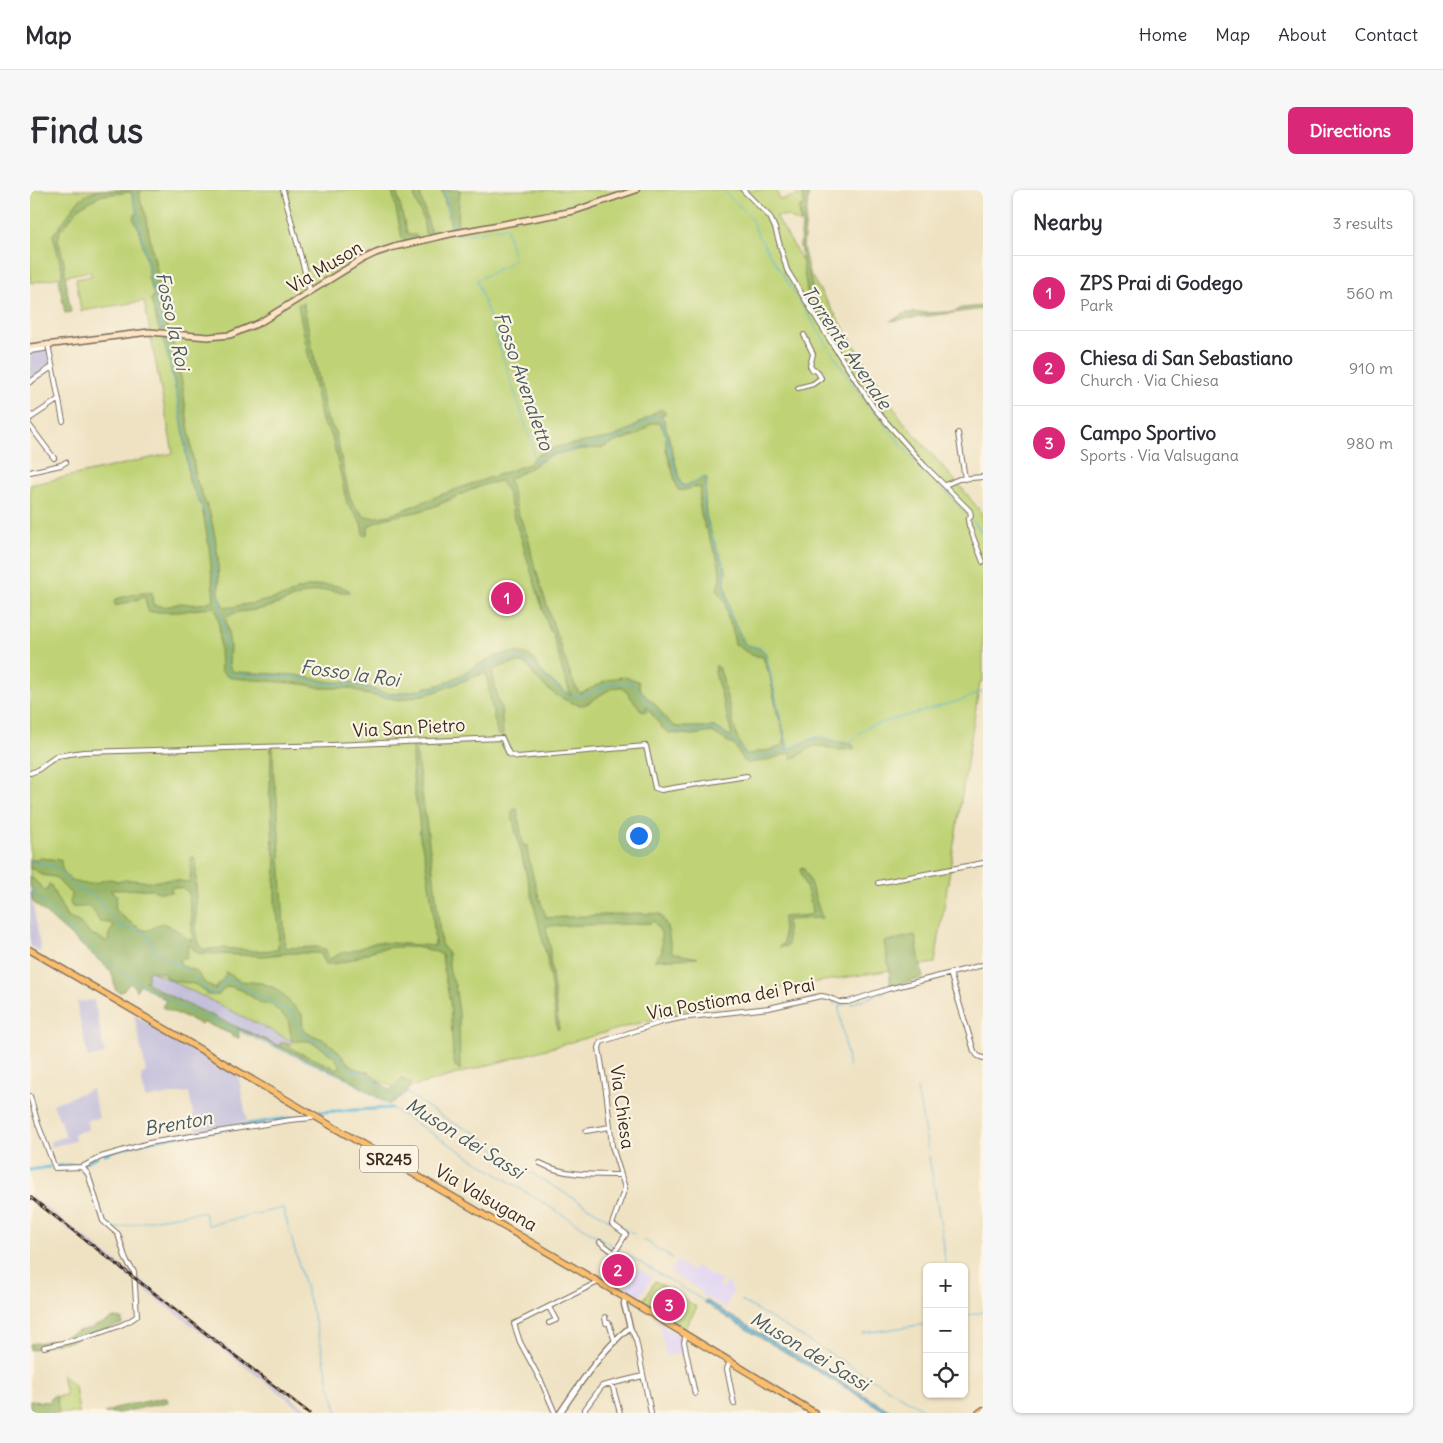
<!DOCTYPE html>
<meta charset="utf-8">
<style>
:root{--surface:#fff;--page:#f7f7f7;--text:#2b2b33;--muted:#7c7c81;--line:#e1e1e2;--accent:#db2777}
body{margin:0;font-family:Delius,sans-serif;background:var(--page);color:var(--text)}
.controls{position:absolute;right:15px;bottom:15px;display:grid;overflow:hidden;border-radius:8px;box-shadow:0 1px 4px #0004}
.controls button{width:45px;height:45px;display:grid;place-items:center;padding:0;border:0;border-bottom:1px solid var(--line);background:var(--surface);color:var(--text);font:25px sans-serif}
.you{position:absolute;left:608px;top:645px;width:18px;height:18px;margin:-12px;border:4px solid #fff;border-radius:50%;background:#1a73e8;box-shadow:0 0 0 8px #1a73e833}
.badge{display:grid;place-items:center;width:32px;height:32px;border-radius:50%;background:var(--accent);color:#fff;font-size:16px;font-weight:700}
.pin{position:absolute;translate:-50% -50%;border:2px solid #fff;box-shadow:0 1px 5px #0006}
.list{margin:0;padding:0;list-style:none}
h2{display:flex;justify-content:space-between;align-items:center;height:65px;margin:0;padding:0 20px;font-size:21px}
h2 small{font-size:16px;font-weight:400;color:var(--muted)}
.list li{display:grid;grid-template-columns:32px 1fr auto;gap:15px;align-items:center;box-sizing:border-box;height:75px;padding:0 20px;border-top:1px solid var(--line)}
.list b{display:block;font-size:19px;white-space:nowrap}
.list p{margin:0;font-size:16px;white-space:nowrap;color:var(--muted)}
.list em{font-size:16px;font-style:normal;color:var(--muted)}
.icon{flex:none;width:28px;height:28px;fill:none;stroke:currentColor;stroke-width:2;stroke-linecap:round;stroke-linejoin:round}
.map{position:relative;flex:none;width:953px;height:1223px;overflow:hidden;border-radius:8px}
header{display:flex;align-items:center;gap:30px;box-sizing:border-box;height:70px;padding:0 25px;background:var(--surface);border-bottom:1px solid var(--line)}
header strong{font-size:24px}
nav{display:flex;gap:28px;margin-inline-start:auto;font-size:18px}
.intro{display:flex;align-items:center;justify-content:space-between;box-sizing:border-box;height:120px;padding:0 30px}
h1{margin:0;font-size:35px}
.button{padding:12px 22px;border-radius:8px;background:var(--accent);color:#fff;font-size:18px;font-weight:700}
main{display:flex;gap:30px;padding:0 30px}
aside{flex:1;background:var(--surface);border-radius:8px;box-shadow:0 1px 4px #0004}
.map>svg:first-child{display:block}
.built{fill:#e0d4f4}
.industrial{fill:#c4c0db}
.green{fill:#bfd376;stroke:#7d7e4a}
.forest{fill:#97b567;stroke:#697042;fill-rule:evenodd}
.water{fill:#5bb4d8;stroke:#4b6f7b}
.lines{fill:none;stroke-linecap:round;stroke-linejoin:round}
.stream{stroke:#5bb4d8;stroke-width:1}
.canal{stroke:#5bb4d8;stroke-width:3}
.minor-casing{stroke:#7a6a58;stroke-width:6}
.tertiary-casing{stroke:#7a6a58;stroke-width:7}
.secondary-casing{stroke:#7a6a58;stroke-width:8}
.primary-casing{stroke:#7a6a58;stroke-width:8}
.minor{stroke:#fff;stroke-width:4}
.tertiary{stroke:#fff;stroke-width:4.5}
.secondary{stroke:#fde5c5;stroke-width:5}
.primary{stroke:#fabe6e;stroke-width:5.5}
.rail-casing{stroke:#3b2a1e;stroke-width:3}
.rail{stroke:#fcf5e5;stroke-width:1;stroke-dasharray:4;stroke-linecap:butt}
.labels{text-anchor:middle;stroke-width:4.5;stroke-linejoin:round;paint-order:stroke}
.shield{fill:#fcf5e5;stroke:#75675a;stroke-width:1}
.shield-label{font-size:16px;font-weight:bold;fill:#3b2a1e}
.street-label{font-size:18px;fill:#3b2a1e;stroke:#fcf5e5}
.water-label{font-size:19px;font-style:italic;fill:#465a5f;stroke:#fcf5e5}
</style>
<header>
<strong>Map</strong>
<nav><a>Home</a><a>Map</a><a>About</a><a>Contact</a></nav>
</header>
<div class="intro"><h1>Find us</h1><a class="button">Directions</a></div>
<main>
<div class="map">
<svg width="953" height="1223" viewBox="0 0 953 1223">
<rect width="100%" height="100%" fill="#fcf5e5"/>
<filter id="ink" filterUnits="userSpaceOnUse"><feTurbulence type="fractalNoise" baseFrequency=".02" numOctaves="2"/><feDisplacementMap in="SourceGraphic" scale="10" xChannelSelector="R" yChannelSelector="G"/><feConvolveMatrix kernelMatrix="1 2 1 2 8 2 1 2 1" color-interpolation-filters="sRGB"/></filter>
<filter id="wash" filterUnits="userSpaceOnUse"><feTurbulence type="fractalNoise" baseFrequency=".0096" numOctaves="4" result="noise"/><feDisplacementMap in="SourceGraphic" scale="20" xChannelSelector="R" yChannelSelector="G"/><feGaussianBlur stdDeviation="1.12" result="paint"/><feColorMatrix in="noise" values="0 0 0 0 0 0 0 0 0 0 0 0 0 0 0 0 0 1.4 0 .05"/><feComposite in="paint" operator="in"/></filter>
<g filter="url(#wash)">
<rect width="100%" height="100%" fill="#efe2c3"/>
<!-- built -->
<path class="built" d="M647 1071 663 1081 666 1076 692 1091 689 1096 692 1099 697 1092 701 1094 700 1097 704 1101 695 1118 678 1108 673 1107 670 1100 640 1082Z
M609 1079 623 1087 607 1110 593 1101Z
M629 1133 651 1146 652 1163 636 1166Z"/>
<!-- industrial -->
<path class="industrial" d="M17 158 23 177 0 190V161Z
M0 697 4 702H1L11 762 0 756Z
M118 781 130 782 262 846V854L250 853 249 856 154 813 125 798 114 791Z
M64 810 75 864 58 868 47 817H48L47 812Z
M104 825 208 884 217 931 166 941 159 902 115 908 111 885 116 882Z
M62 899 69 928 57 930 58 940 44 943 45 951 21 957 19 952 36 946 23 914Z
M0 1005 102 1084 103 1090 0 1009Z
M105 1086 281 1223H276L105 1092Z"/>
<!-- green -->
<path class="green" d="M0 0H746L750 10 772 4 775 13 770 22V34L758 26H746L789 99 872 230 936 303 953 325V491L950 492 905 773 713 804 370 900 310 873V878L307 879 265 861 256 853 262 854V851L59 750 0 687V295L143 263 114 111 51 121 46 89 61 86 60 81 0 93Z
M625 1091 667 1117 654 1139 612 1113Z
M32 1184 45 1197 49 1223H29L26 1207 36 1205Z"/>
<!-- forest -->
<path class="forest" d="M71 0H129H111C107 9 114 17 116 26 122 64 133 101 138 140L129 139 121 110 124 105 118 88V78L109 39 103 28 107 22 101 2 73 5 62 10 49 18 30 41 28 50 34 72 37 100 41 122 35 123 29 92 32 85V80L23 45C27 39 31 35 35 29 48 12 47 6 71 0Z
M362 0H366L377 43 379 45H386L391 50 376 53 372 48Z
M383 0H389L401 42 399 46 395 43 393 28 386 12Z
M412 0H430L427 42 422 43C420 28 415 15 412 0Z
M773 0H779L773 57 785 110 793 124 803 135H795L778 107 770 56 772 35 769 19 770 17 775 15 772 6Z
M273 112 297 229 305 241 319 304 323 314 335 327H346L360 325 413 304 499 274 506 266 526 257 584 247 602 238 629 220H633L636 223 631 225 634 230 651 294 655 296 674 287 677 288 675 308 676 326 683 348 696 380 695 393 701 426 715 454 730 458 735 462 758 559C769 556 778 548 789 548 800 547 810 555 822 553L824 559 806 560 791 556H784L762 569 760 563 734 571 717 573 713 570 705 556 682 542 663 545 639 543 633 539 616 516 617 522 612 521 592 497C575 496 560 517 550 515 535 512 518 501 507 489 503 485 500 477 495 474 486 470 469 477 462 481L468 512 471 517 473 545 468 546 460 508 457 485 454 483 405 502 370 510 334 504 320 498H291L274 494 202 488 195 485 191 481 189 434 186 419 184 417 148 422H118L115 407 86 416 84 413 86 409 105 404 122 402 123 415C128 416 134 417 140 416 144 415 148 413 152 413 167 416 170 414 184 410L179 356 172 317 159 291 154 245 144 191 132 145 141 146 152 192 166 289 180 324 185 346 188 368 189 403 193 416C200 419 205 416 212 415 228 413 243 409 258 405 261 404 263 403 265 401 279 395 306 392 319 400V402C308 403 299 399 288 401 266 404 247 417 225 420 215 422 203 420 196 429L200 455 199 476 204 482 265 485 303 492H322L355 503 365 504 395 499V497C427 497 456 458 492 463 502 465 506 473 511 481 516 487 534 502 541 505L534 486 523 445 519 439 495 362C493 350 488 340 484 328 480 316 480 300 470 291 464 293 457 293 451 296 429 304 409 317 386 322 373 325 348 328 338 337V343L335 346 333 344 331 333 317 313 302 247C300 240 294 238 292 231L268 115ZM622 233H630L636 246V259L648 300C656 302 663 295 671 298 661 334 701 368 687 399L695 411 698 430 702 438 705 454 721 465 733 467 740 486 747 523 752 536 755 552C745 564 729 558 717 566L715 564C704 546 702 524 696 504 692 492 695 486 686 475L685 482 702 545 700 546 685 537H647C636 533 632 522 625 514 620 509 614 506 611 500 609 496 609 496 609 492 585 479 571 496 550 503 541 497 508 386 502 367L499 350 487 320 479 289 493 282 521 265 552 259 572 258 585 252 607 245Z
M953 116V119L860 131 876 123 925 122 931 118Z
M381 551 383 552 387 568 404 688 411 754 418 763 420 784 425 795 429 822 430 880 425 876 423 867 420 811 415 788 412 765C397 755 359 755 342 761 329 767 311 775 296 774L290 763H262L233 766 168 763 158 754 157 768H152L150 770V775L166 781 175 793 185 799 195 786 196 782 210 791 231 793 247 799 272 824 273 840 277 843 295 850 306 859 317 872 326 879 339 882 349 892 360 900 371 889 381 893C379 903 368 910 359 914L314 886 208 839 209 848 202 847 201 844 173 832 171 835C159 827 145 824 132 817L136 810 110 794 106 801 104 795 100 793 92 802H89L85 799 83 787 81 781 3 712 1 702 4 701 0 697V686L16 701 19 694 21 695C24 705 35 720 36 727L49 732 62 745 67 746 76 752 78 750 79 744 84 736 80 733 70 732C67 729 67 724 63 721 57 713 50 719 42 717L40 713 42 705 25 687 12 685 4 679H0V670H8L10 668 31 670C30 688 49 697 65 693 74 691 79 686 88 692 98 688 109 691 120 692 125 692 130 690 136 690 144 689 152 692 160 692L161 669V667H164L166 673V746L169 756 175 760 192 758 225 761 248 760 249 735 245 714V693L246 668 243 659 241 610 239 602 240 601 241 555 243 558 244 590 247 609 255 756 257 758 290 757 296 760 298 768 300 769 311 763 322 761 347 752 405 756 402 713 395 667 390 648 389 629 384 600ZM142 697 152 698 158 701 162 731V750L157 749 150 742 133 733C126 734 124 738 119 740 113 744 87 723 85 718L87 705 81 702V700L122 699C127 703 135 703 142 702L141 698ZM118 781 130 782 135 784V787C151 796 163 788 177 803V805H189L194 798 199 796 213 801 232 814H239L244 817 258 830 262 851C267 852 273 850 278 851 286 853 310 869 310 878L307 879 266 861 256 853H250L249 856 154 813 125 798 115 791H118Z
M484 619H487L493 655 497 656C496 665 512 720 517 728L610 723 630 724 637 736 642 762C646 765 662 766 668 768L624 770 632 762 631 743 624 731 620 733 601 734 517 736 516 739 520 757V768L529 839H527L517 768 481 622Z
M773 677 779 689 792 728 757 730 758 756 749 757 754 753 753 727 780 725 782 723 780 709 771 683 770 678Z
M885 745 893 788 865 795H860V782L854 752Z
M84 1128 92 1129V1134L67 1142 50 1146 42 1151 14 1155V1157L0 1160V1154L28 1149 48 1141 61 1138Z
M23 1206H26L29 1223H0V1211L19 1212Z
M132 1208H137L138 1212 89 1223H75L90 1217Z"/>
<!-- water -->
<path class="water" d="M676 1110 701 1126 864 1223H858L696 1127 674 1112Z"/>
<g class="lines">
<!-- stream -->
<path class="stream" d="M102 0 132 141
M414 0 423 43
M692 0 720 26 729 47 824 197 890 278 913 298 938 326
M423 47 476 37 484 69 482 72 447 90 502 254 505 272 533 262 579 251 596 245 625 225 630 226 650 295 655 297 672 288 676 289 674 314 675 327 695 379V400L701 427 705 433 712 451 717 455 730 458 735 462 758 558
M133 145 155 245 159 278 166 305 177 327 182 349 187 400 194 439 197 484 266 487 290 493 327 495 356 506H366L407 498 429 490 450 478 466 473 489 468 500 474 539 507 558 504 577 495 601 492 642 541C655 543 668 539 682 539 693 540 713 560 721 568L729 567 758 559 788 546 811 552H820L837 537 935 509 953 501
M941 329 953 344
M0 671 25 676 42 695 65 707 91 737 114 742 118 745 125 762 158 781
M0 699 31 732 56 755 95 785 147 815 316 888 374 926 586 1058
M162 785 179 803 184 804 188 802 195 789H198L259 821 265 826 272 844 307 864 320 879 340 886 352 900 367 909 377 902 384 908 421 932 448 944 480 972 503 984 581 1031
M864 800 871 798
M801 810 805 815
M821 814 858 801
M810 815 809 820 819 877
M810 815H816
M746 819 781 810 797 809
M887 898 898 961
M899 967 913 1048 915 1072
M221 1025 253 1018 290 1150 300 1198
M584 1033 597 1040
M82 1037 89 1038 126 1029 171 1022 175 1024 178 1035 218 1026
M599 1041 604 1044
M614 1050 642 1068
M589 1060 676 1112
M712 1111 899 1223
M934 1126 953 1122
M833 1143 897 1134
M301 1199 308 1223"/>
<!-- canal -->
<path class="canal" d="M289 922 362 918
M75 964C106 952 140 947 173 942 207 936 241 930 276 926
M27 976 51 974 67 967
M0 980 19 977"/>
</g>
</g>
<g filter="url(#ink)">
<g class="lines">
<!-- minor casing -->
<g class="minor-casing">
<path id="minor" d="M253 0 280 101
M713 0 740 27 745 38 757 80 803 155 844 218 894 275 940 321 941 326 938 330 939 336 953 372
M18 154 33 231
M0 161 14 159
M0 192 22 177
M768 198 783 194 791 188 787 181 783 180 780 176 783 164 774 145
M0 224 2 226 0 229
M2 227 29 209
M0 236 24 268
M928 243 935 289
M0 282 31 275 36 272
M915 295 929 289 953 287
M0 583 6 581 27 566 53 562 302 555 472 548 479 564 488 567 616 556 625 598 631 600 717 586
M848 693 953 673
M920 783 944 861 948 866 953 868
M0 906 8 934 25 978 52 977
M556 941 580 937
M510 973C534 986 563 985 590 985
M52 977 71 967 119 953 260 930 282 928 284 926
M570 1052 591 1068 584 1078 579 1098
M585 1062 596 1044 582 1034 595 998 582 956 577 908 569 858 571 852 632 832 651 828 739 818 791 806 797 807 810 812H818L858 799 953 775
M519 1117 526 1130 519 1133
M575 1127 576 1133H579L585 1152
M600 1137 606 1150 621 1223
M656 1145 654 1152 665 1204
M14 1157C38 1152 88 1141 107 1126L104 1082 96 1070 88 1044 73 1031 58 984 52 977
M700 1171 697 1179 704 1214
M582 1194 590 1223
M525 1223 512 1193 490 1152 484 1134 568 1092
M555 1223V1219L572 1196 613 1186"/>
</g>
<!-- tertiary casing -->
<g class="tertiary-casing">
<path id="tertiary" d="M530 1223C550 1193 572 1160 600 1137L594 1114 595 1108"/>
</g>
<!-- secondary casing -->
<g class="secondary-casing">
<path id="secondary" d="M0 157 119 142 178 147 200 145 229 133 331 70 346 63 364 57 420 44 544 21 606 0"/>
</g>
<!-- primary casing -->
<g class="primary-casing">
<path id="primary" d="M0 760 579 1098 785 1223
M949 1223 953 1220"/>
</g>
<!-- minor -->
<use href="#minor" class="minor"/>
<!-- tertiary -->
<use href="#tertiary" class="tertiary"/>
<!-- secondary -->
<use href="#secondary" class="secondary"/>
<!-- primary -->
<use href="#primary" class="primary"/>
<!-- rail casing -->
<g class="rail-casing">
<path id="rail" d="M0 1007 279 1223"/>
</g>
<!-- rail -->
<use href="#rail" class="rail"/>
</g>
</g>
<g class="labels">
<!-- shield labels -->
<rect class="shield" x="330" y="955.5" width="58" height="27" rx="4"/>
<g class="shield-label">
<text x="359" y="975">SR245</text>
</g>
<!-- street labels -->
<g class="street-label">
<text transform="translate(295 77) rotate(-31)" y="6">Via Muson</text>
<text transform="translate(379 538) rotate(-3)" y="6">Via San Pietro</text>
<text transform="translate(701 809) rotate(-10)" y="6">Via Postioma dei Prai</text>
<text transform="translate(592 917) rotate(82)" y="6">Via Chiesa</text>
<text transform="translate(456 1008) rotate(30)" y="6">Via Valsugana</text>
</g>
<!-- water labels -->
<g class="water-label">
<text transform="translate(143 131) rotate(78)" y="7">Fosso la Roi</text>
<text transform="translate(817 157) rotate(56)" y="7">Torrente Avenale</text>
<text transform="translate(494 191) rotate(71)" y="7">Fosso Avenaletto</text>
<text transform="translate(320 483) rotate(8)" y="7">Fosso la Roi</text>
<text transform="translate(148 933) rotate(-10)" y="7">Brenton</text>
<text transform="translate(435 948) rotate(32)" y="7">Muson dei Sassi</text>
<text transform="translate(780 1161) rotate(31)" y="7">Muson dei Sassi</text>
</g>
</g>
</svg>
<div class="controls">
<button>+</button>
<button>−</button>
<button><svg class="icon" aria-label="locate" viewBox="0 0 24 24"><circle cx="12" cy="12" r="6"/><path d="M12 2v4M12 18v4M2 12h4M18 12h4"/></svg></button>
</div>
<div class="you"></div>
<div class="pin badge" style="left:477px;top:408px">1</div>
<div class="pin badge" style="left:588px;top:1080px">2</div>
<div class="pin badge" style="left:639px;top:1115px">3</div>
</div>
<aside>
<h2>Nearby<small>3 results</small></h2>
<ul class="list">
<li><span class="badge">1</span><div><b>ZPS Prai di Godego</b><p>Park</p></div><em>560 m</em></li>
<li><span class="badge">2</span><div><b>Chiesa di San Sebastiano</b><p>Church · Via Chiesa</p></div><em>910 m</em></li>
<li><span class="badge">3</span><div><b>Campo Sportivo</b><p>Sports · Via Valsugana</p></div><em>980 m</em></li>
</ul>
</aside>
</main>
